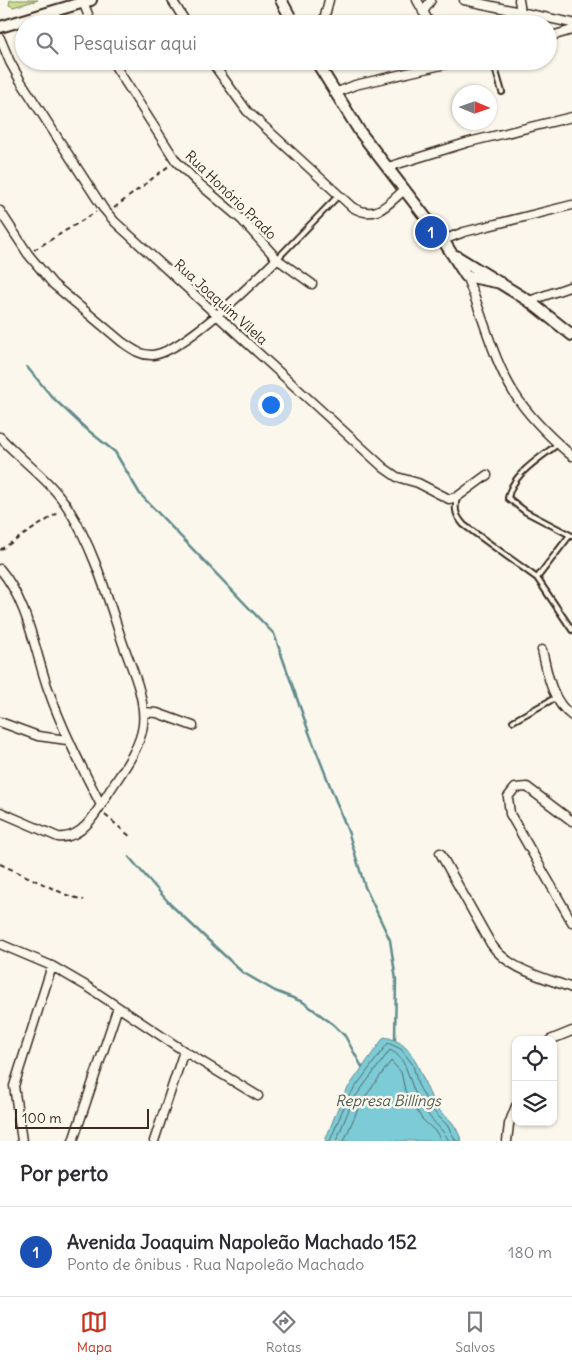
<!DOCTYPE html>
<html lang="pt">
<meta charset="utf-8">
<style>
:root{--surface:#fff;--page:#f7f7f7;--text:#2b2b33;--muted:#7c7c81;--line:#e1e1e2;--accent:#c8321e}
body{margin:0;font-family:Delius,sans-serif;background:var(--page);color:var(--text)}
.controls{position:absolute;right:15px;bottom:15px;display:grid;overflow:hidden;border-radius:10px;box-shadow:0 1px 4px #0004}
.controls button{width:45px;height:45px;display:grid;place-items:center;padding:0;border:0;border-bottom:1px solid var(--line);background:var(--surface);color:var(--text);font:25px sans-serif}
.compass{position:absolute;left:452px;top:85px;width:45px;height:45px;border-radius:50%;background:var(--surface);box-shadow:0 1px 4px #0004;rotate:92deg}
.scale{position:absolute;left:15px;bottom:12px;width:134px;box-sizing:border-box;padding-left:5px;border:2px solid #3b2a1e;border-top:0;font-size:14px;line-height:18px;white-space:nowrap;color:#3b2a1e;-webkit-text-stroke:4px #fbf7ec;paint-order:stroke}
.you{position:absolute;left:270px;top:404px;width:18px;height:18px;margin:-12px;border:4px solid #fff;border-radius:50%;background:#1a73e8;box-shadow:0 0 0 8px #1a73e833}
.badge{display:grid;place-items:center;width:32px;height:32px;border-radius:50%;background:var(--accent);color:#fff;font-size:16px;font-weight:700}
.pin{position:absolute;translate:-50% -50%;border:2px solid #fff;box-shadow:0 1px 5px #0006}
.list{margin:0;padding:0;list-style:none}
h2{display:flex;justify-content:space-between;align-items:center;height:65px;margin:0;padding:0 20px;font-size:21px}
h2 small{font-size:16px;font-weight:400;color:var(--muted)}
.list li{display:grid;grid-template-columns:32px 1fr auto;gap:15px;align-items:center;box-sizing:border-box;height:90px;padding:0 20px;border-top:1px solid var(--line)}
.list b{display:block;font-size:19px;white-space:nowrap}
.list p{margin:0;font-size:16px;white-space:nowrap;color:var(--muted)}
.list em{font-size:16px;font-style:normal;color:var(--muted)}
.icon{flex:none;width:28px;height:28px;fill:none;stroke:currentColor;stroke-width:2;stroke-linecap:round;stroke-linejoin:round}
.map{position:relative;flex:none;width:572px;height:1141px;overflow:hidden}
.search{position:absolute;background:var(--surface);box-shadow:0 1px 4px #0004;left:15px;right:15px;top:15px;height:55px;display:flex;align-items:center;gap:12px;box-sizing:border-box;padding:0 18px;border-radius:28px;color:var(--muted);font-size:19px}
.sheet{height:155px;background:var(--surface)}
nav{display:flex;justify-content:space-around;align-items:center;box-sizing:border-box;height:70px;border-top:1px solid var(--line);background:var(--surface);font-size:14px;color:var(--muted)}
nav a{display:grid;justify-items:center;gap:2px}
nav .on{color:var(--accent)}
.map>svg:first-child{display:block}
.green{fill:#c9dd92;stroke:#828458}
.water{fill:#7bcbd6;stroke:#618b8c}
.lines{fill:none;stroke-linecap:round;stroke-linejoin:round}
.shore{stroke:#556a68;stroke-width:1}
.stream{stroke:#618b8c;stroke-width:2.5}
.service-casing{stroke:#3b2a1e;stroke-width:8}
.minor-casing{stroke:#3b2a1e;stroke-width:11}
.secondary-casing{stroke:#3b2a1e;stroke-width:14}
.path{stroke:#3b2a1e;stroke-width:2;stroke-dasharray:5 4;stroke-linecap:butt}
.service{stroke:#fbf7ec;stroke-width:4}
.minor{stroke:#fbf7ec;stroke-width:8}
.secondary{stroke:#fbf7ec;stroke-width:10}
.labels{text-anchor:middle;stroke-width:5;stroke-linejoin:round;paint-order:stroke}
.street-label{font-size:14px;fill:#3b2a1e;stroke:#fbf7ec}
.water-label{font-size:15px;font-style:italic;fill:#4e5a55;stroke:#fbf7ec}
</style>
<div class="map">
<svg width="572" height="1141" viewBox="0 0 572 1141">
<rect width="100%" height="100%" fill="#fbf7ec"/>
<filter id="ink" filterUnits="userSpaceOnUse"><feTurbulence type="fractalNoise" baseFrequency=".02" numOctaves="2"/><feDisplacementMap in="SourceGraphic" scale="10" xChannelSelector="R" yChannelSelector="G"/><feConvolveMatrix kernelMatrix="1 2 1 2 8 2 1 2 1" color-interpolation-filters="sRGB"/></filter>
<g filter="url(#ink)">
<!-- green -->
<path class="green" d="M10 0H38L13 7 9 5Z"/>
<!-- water -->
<path class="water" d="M384 1037C419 1042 420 1083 437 1107 440 1113 446 1116 451 1121 456 1126 459 1135 462 1141H325L343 1095Z"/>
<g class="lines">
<!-- shore -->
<path class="shore" d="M330 1141 348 1097 388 1043 401 1049 413 1065 418 1085 433 1111 447 1125 456 1141
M336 1141 353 1100 390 1050C405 1057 407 1072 412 1085 415 1095 422 1105 427 1113 434 1124 443 1129 449 1141
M344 1141 360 1104 391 1061 401 1072 405 1090 422 1119 437 1133 441 1141"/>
<!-- stream -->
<path class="stream" d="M27 367 52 397 84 427 115 452 140 494 274 634 310 735 349 834 365 887 390 940 396 980 395 1039
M129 857 171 905 242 972 275 991 303 1002 334 1025 345 1036 362 1067"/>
<!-- service casing -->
<g class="service-casing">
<path id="service" d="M493 61 502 92
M277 259 338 196
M558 444C540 458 512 474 508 498L526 512 572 536
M457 497C454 510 456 516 464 525L537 578
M570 535 537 578 572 630
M513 721 555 698"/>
</g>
<!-- minor casing -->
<g class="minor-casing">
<path id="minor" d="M172 0 187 24
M417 0 430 24
M464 0 572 23
M519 0 521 12
M83 2 92 24
M423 12 431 0
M323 24 329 0
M548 37 572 30
M0 38 10 62 20 80 103 208 115 222 384 468 397 477 418 483 449 499 457 497 487 475
M112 61 176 161 196 181 242 220 277 259 312 284
M211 61 247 111 352 207C376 221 387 205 405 189
M335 93 355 85 459 61
M388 167 469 142 572 117
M0 211 28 254 53 284 122 342C132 349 141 356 153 355 184 351 254 282 277 259
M443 240 464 232 572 205
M466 276C483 314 492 358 514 393 529 417 551 438 572 456
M529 301 572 286
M0 437C21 460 51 481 68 508 94 549 107 596 122 641 131 667 146 697 143 725 140 750 120 774 107 795 97 812 82 840 58 837L0 812
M0 569C27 601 34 647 47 686 62 729 80 764 101 805
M542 650C548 675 551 700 572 716
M144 712 157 713 193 726
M0 722 38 736 67 740
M572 821 527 787 515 788 508 797 510 814 572 922
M440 853 491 944C509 970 543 977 572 988
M0 944 52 966 88 987 184 1051 258 1096
M550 1040 572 1031
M22 1141 14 1086 52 966
M73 1141 118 1007
M154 1141 184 1051
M507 1141 509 1124 516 1106"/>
</g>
<!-- secondary casing -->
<g class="secondary-casing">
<path id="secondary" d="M281 0 294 24
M0 27 91 0
M316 61 360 132 443 240 466 276 501 283
M456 256 529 301 572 335"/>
</g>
<!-- path -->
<path class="path" d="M114 208 170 165
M34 250 96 212
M0 550 61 511
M105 815 132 838
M0 864 69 896 84 900"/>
<!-- service -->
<use href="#service" class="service"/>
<!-- minor -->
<use href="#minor" class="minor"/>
<!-- secondary -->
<use href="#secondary" class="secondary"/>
</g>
</g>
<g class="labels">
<!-- street labels -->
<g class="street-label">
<text transform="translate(231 195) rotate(44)" y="5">Rua Honório Prado</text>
<text transform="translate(221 302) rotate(42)" y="5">Rua Joaquim Vilela</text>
</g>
<!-- water labels -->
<g class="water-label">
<text x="388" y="1106">Represa Billings</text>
</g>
</g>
</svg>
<div class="controls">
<button><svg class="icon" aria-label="locate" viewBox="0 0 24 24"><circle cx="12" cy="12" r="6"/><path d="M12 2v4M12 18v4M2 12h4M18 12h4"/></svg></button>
<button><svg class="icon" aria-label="layers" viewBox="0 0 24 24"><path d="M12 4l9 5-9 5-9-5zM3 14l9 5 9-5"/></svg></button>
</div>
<svg class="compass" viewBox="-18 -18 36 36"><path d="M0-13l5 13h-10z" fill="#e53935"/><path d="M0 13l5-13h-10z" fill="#7c7c81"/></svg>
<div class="scale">100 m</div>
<div class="you"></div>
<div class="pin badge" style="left:431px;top:232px;background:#1a4fb4">1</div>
<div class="search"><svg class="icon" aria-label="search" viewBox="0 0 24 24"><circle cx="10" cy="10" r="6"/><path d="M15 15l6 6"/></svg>Pesquisar aqui</div>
</div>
<section class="sheet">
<h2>Por perto<small></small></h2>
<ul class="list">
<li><span class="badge" style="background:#1a4fb4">1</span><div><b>Avenida Joaquim Napoleão Machado 152</b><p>Ponto de ônibus · Rua Napoleão Machado</p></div><em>180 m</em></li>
</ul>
</section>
<nav>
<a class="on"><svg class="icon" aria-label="map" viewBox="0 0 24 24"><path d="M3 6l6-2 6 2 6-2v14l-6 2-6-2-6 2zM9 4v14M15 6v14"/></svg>Mapa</a>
<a><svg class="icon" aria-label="directions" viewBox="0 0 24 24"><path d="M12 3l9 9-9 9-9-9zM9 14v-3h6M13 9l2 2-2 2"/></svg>Rotas</a>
<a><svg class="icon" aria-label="saved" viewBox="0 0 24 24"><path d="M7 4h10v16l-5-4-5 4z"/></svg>Salvos</a>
</nav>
